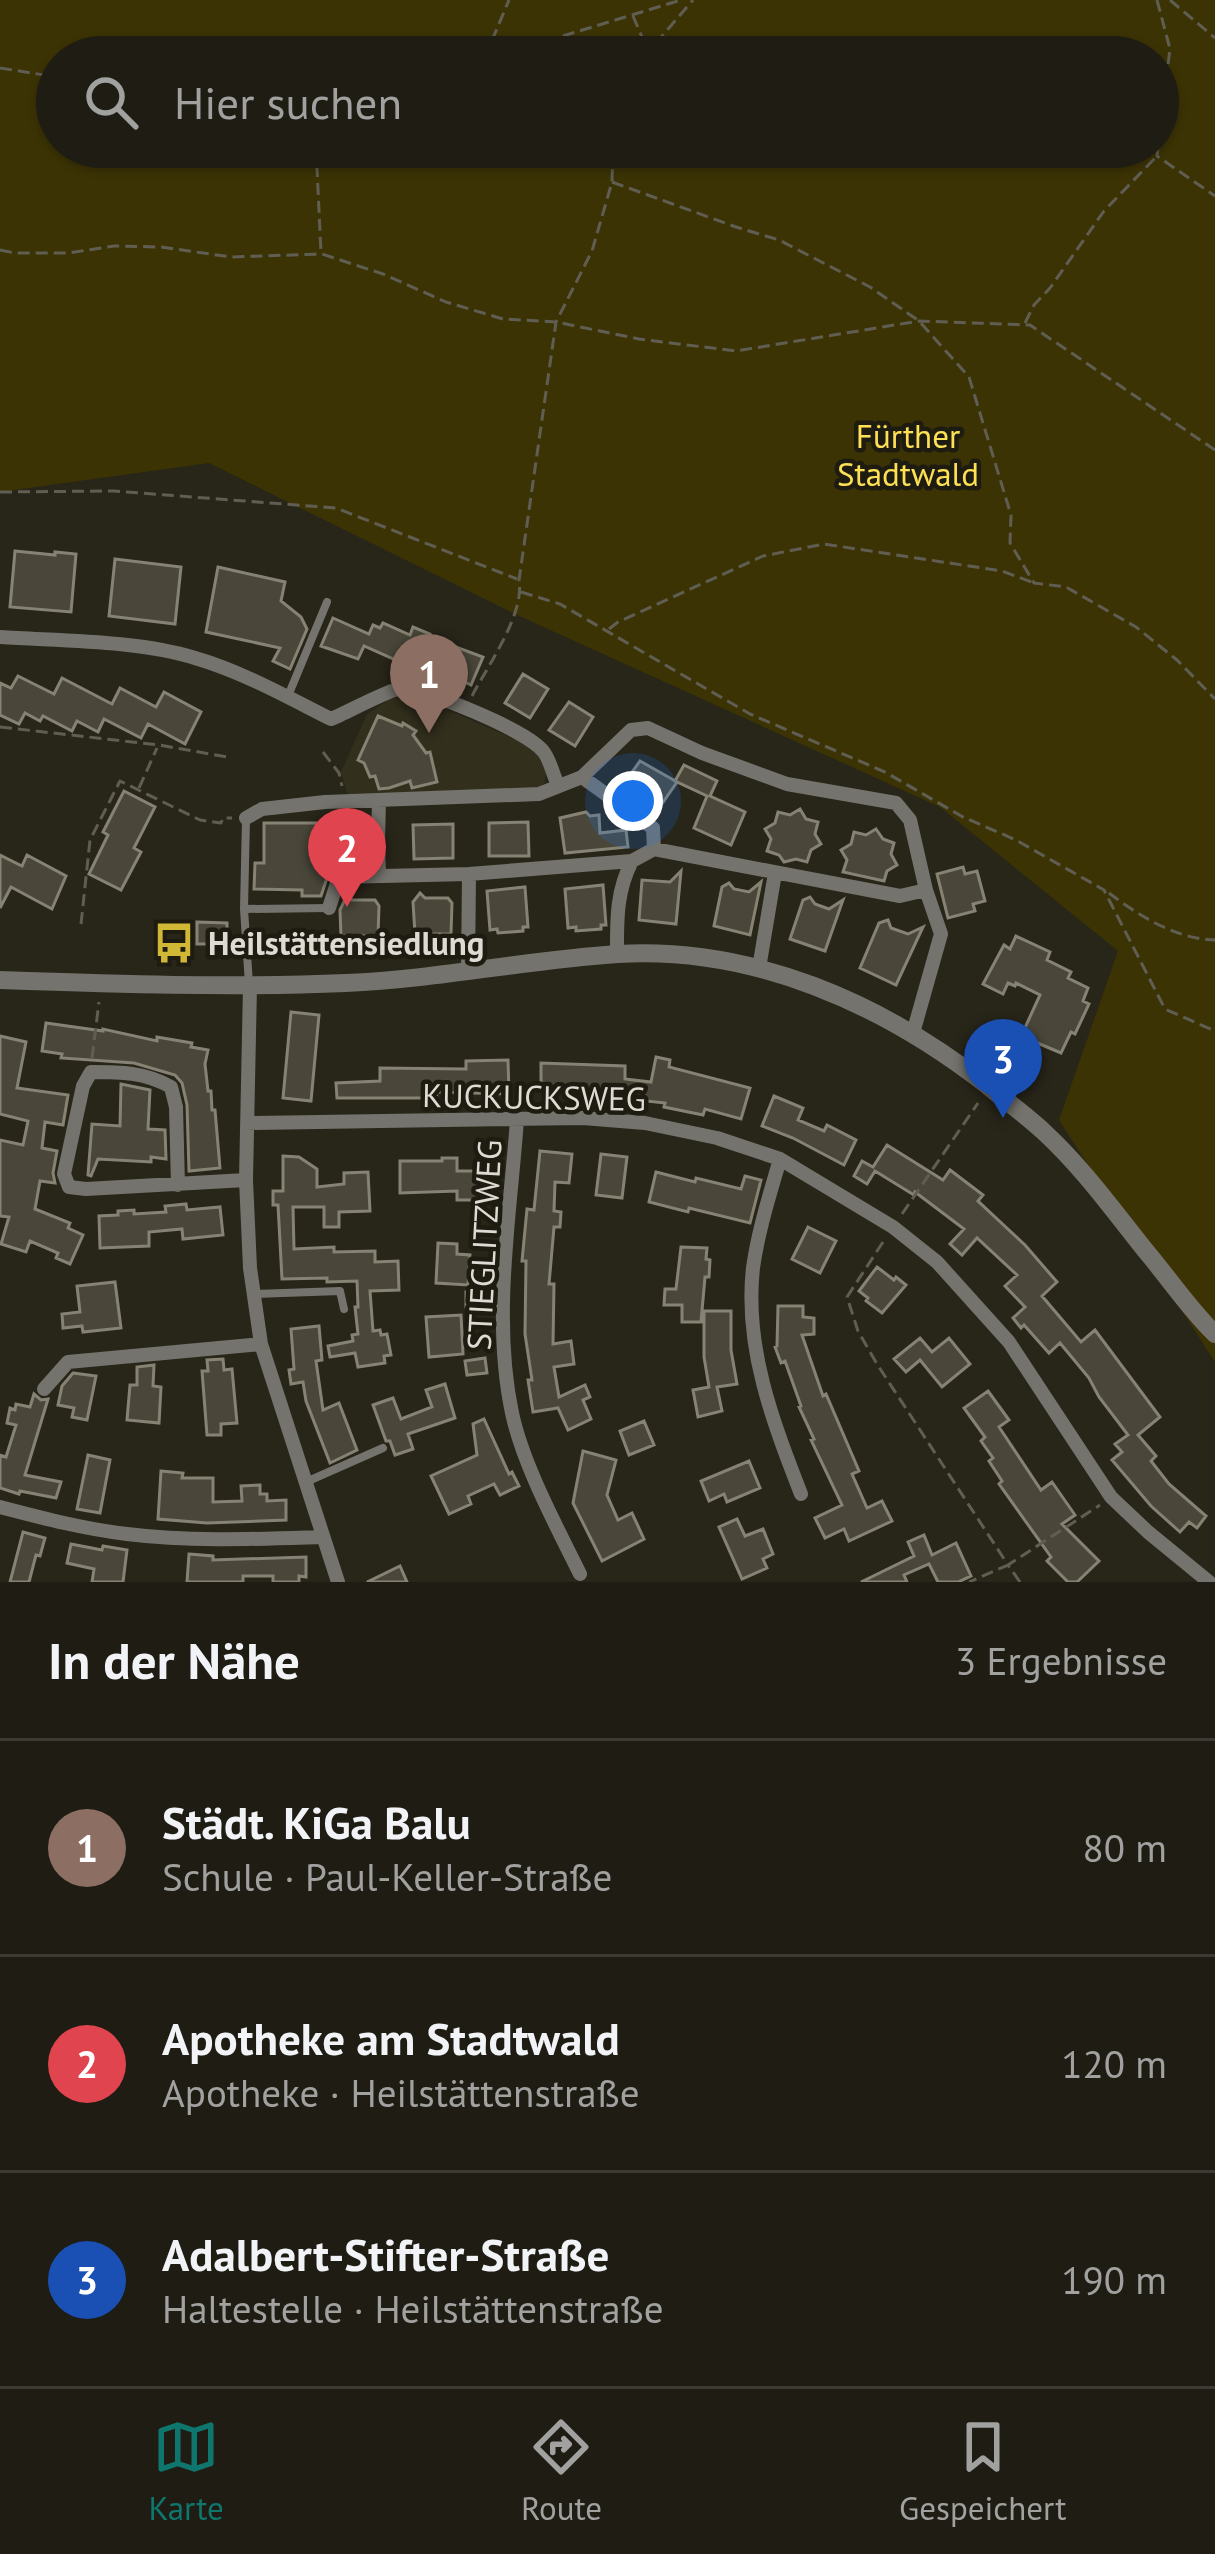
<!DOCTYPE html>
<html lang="de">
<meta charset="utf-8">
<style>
:root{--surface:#1e1c13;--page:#2b2921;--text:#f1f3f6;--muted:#a1a1a0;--line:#3c3a33;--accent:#0f766e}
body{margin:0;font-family:"PT Sans",sans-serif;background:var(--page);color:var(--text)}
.you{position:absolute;left:633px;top:801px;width:42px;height:42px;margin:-30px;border:9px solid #fff;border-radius:50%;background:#1a73e8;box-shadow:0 0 0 18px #1a73e833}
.badge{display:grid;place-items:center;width:78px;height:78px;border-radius:50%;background:var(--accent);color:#fff;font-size:39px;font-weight:700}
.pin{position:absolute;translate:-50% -99px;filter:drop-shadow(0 3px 6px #0008)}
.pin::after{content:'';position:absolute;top:63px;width:42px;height:36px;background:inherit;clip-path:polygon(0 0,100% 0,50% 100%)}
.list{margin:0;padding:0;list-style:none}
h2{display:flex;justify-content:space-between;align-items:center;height:156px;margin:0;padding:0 48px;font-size:51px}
h2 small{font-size:39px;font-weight:400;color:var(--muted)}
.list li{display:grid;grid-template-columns:78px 1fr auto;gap:36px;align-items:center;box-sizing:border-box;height:216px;padding:0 48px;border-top:3px solid var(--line)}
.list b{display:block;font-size:45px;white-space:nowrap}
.list p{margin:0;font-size:39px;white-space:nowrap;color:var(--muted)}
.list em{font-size:39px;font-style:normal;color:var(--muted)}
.icon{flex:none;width:66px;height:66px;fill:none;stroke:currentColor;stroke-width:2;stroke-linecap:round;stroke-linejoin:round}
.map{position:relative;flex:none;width:1215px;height:1582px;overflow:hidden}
.search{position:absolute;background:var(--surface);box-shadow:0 3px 9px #0004;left:36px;right:36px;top:36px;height:132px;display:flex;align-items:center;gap:30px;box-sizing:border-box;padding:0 42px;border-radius:66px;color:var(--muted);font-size:45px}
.sheet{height:804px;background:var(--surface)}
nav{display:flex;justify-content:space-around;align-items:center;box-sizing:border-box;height:168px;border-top:3px solid var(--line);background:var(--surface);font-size:33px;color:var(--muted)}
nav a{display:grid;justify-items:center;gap:6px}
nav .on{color:var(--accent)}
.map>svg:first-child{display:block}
.built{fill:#322f1d}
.green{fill:#3c3305;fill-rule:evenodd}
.building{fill:#4a473a;stroke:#868374;stroke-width:3}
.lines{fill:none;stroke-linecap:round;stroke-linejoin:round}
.path{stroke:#605e53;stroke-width:3;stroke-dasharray:12 6;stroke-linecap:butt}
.service{stroke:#75736d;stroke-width:8}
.minor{stroke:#75736d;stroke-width:14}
.tertiary{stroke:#75736d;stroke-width:18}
.labels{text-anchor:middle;stroke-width:9;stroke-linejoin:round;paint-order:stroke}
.park-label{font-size:33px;fill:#fde054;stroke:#1e1c10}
.poi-label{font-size:33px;font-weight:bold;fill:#dddbd3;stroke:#1e1c10;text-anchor:start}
.street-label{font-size:33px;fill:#dddbd3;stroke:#1e1c10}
</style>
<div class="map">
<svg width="1215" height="1582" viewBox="0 0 1215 1582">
<rect width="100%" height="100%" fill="#282519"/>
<!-- built -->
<path class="built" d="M413 695 533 747 547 772 544 784 537 788 348 796 341 772 367 714 390 699Z"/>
<!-- green -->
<path class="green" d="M0 0H1215V1362L1059 1120 1118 951 940 807 515 614 209 463 0 492ZM57 57H1158V147H57Z"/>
<!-- building -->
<path class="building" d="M15 551 55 555V552L76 554 71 612 10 607Z
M115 559 181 567 175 624 109 616Z
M218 567 285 582 281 601 301 617 307 629 290 669 273 661 280 648 206 632Z
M333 618 369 634 373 625 380 628 383 623 410 635 413 627 430 634 429 637 483 657 471 685 402 653 398 661 364 646 358 659 321 646Z
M523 674 548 689 530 718 505 703Z
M18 676 54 694 62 678 112 704 120 688 156 707 164 692 201 712 185 744 148 724 141 738 104 719 98 732 77 721 72 731 43 716 40 721 25 713 19 724 0 715V683L11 688Z
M569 702 593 717 575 746 549 730Z
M378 716 402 726 403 723 416 731 413 735 426 753 430 752 437 782 412 788 410 781 389 788 379 789 375 776 370 777 364 763 358 760Z
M640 761 677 782 657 811 623 789 625 782Z
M684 765 717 781 710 796 745 812 731 845 694 828 707 796 675 781Z
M124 791 155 807 134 848 141 852 121 890 89 874 108 835 103 832Z
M800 809 806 819 818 822 815 834 821 844 811 850 807 862 796 859 784 862 779 855 767 851 771 839 765 829 775 823 778 812 790 815Z
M586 812 590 816 599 815 600 833 626 830 628 847 565 853 560 818Z
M528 822 529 856H489V823Z
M264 823H328V875L321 896H302V890L254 889 255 863H264Z
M453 824V858L414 859 413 825Z
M876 829 883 839 894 843 891 854 897 865 887 871 884 881 843 872 847 860 841 850 851 844 854 832 866 835Z
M0 855 22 866 27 855 66 876 52 909 11 887 0 908Z
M963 867 965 874 977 871 985 901 973 904 975 911 948 918 937 874Z
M681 871 676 924 639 920 642 880 670 882Z
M761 882 750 935 714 926 722 887 729 883 734 889 749 892Z
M603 885 606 925H601V929L576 931V927L568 928 565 889Z
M525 887 528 927H523V931L498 933 497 929 490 930 487 891Z
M420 893 425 898H448L452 903 451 934H415L413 902Z
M347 895 352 900H375L379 906 378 936H341L340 910Z
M810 897 815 904 829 909 843 900 825 951 790 939 803 900Z
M888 920 891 928 908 934 923 927 896 985 860 968 879 923Z
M197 922 227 923V944H197Z
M1016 936 1050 952 1047 960 1071 972 1068 978 1088 988 1083 1001 1089 1004 1075 1034 1071 1032 1061 1053 1028 1039 1030 1036 1023 1032 1040 995 1016 983 1015 986 1008 983 1003 994 983 984 1004 945 1010 949Z
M291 1012 319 1015 311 1101 283 1098Z
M46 1023 103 1031V1029L157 1041V1037L192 1043 191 1047 208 1050 205 1064 208 1091H211L212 1110H215L220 1168 189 1171 187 1105 182 1083 175 1075 134 1063 61 1058 62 1054 42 1051Z
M0 1036 26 1042 17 1088 68 1095 63 1125 45 1122 42 1148 57 1151 53 1173 55 1183 40 1181 35 1209 70 1223 68 1228 83 1235 70 1264 56 1258 58 1253 30 1241 26 1252 1 1244 9 1217 0 1216V1140L23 1145 28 1121 0 1114Z
M656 1057 670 1060 669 1067 750 1088 741 1119 705 1109 703 1115 664 1107 665 1103 628 1099V1093L541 1090V1063L625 1066V1079L651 1082Z
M508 1060 509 1094 436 1092 437 1098H337L336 1083 380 1081V1068L466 1069V1061Z
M121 1084 150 1090 148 1129 165 1130 166 1159 151 1157V1162L98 1159 91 1176 88 1175 92 1124 120 1126Z
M774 1096 803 1108 798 1120 824 1131 827 1125 856 1140 844 1165 793 1138 762 1126Z
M887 1145 943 1180 950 1170 983 1195 978 1201 1025 1245 1057 1282 1042 1296 1081 1342 1095 1330 1160 1417 1138 1435 1156 1456 1151 1461 1169 1484 1206 1516 1197 1528 1189 1522 1180 1532 1151 1506 1112 1460 1122 1452 1115 1444 1128 1435 1099 1397 1089 1378 1060 1343 1049 1353 1024 1325 1021 1328 1013 1318 1025 1307 1005 1286 1017 1275 977 1238 962 1255 950 1244 964 1229 915 1192 914 1195 875 1171 867 1184 854 1176 862 1161 873 1167Z
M540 1151 572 1154 569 1183 555 1182 554 1211 561 1212 560 1227H554L549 1284H554L553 1344 571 1341 574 1364 554 1367 559 1397 585 1385 590 1397 583 1400 591 1419 568 1430 558 1408 533 1412 528 1380H532L525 1334 526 1261H522L527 1209 534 1210Z
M601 1154 627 1157 622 1198 596 1195Z
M283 1156 299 1157 317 1169V1187L344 1184V1173L368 1172 370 1211 339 1212V1227H324V1207H293L294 1249 334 1247V1252L375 1251V1262L398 1261 399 1290 370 1291 373 1331 380 1330 381 1335 387 1334 391 1355 384 1356 385 1363 358 1367 355 1353 330 1357 328 1346 353 1341 352 1335 358 1334 355 1307H358L357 1281 327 1282V1278L282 1279 278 1205H273V1191H283Z
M442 1158H457V1171H488V1200H457V1191L400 1193V1161H442Z
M656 1172 695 1182 696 1178 741 1189 745 1176 761 1180 750 1223 689 1208 688 1212 649 1202Z
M186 1204 187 1210 220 1207 223 1235 183 1239 182 1229 149 1232V1246L100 1248 99 1216 118 1215V1211L134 1210V1214L166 1212 165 1206Z
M808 1227 836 1241 820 1273 792 1259Z
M438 1243 457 1244V1254L470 1255 468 1285 436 1283Z
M681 1247 707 1248 706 1259 710 1260 709 1277H705L701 1322H682V1305H664L665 1289H676Z
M877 1267 894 1280 896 1277 906 1285 882 1313 866 1301 868 1298 859 1291Z
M115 1282 121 1328 83 1332 82 1326 63 1328 62 1314 80 1312 77 1286Z
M466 1292H486L487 1306 466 1307Z
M778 1306H803V1317L814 1318V1334L802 1335 823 1396 826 1394 859 1471 852 1474 867 1508 882 1501 892 1521 849 1541 844 1529 825 1538 815 1518 842 1505 811 1440 814 1439 799 1407 801 1406 785 1361 781 1363 775 1347 777 1346Z
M704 1311H731V1350L737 1384 717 1387 722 1411 698 1417 693 1390 709 1387 704 1357Z
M461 1315 463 1354 429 1357 426 1317Z
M319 1326 322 1360 316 1361 323 1410 339 1403 357 1450 330 1463 306 1401 303 1382 291 1384 289 1370 294 1369 291 1329Z
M920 1338 932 1352 949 1338 970 1364 942 1387 920 1360 906 1372 894 1359Z
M485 1358 487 1373 467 1375 465 1361Z
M223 1359 224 1370 232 1369 237 1423 221 1424V1435H207L202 1371H208L207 1360Z
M154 1365 153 1386 161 1387 159 1423 127 1420 130 1385H137V1367Z
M73 1373 96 1376 87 1420 72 1417 74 1408 58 1405 62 1386Z
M445 1384 455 1418 408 1434 413 1449 395 1455 390 1441H386L373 1405 393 1398 401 1419 432 1407 426 1390Z
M988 1391 1009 1420 999 1427 1041 1490 1052 1482 1075 1515 1062 1524 1099 1561 1077 1582H1068L1047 1561 1051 1557 999 1484 1002 1481 989 1461 993 1458 981 1441 985 1437 964 1408Z
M34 1394 41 1400 48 1399 25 1475 61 1482 56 1498 20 1491 19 1494 0 1488V1455L6 1457 16 1425 7 1423 10 1408 15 1410 16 1404 30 1407Z
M484 1419 509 1474 512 1472 519 1486 500 1495 494 1484 468 1496 471 1504 449 1514 431 1476 477 1455 473 1424Z
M644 1421 654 1445 629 1455 620 1431Z
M583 1451 616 1460 607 1495 618 1520 632 1513 644 1539 602 1561 573 1503Z
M88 1455 110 1460 100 1513 77 1509Z
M749 1461 760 1488 727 1502 724 1494 709 1501 701 1481Z
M161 1471 183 1473 182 1478H213V1502L242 1501 241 1486 260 1485V1494H267V1501L286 1500V1520L207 1523 158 1519Z
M737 1519 745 1536 763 1529 773 1554 763 1559 767 1568 742 1579 719 1527Z
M23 1532 45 1538 40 1556 36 1555 29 1582H10Z
M924 1535 932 1555 956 1543 971 1576 958 1582H938L929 1564 904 1575 907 1582H861L914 1556 908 1542Z
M71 1544 102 1550 103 1546 127 1550 123 1582H92L94 1569 67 1563Z
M189 1554 213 1556V1560L306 1557V1577L299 1576V1582H273V1576H243V1582H187Z
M400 1566 407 1582H367Z"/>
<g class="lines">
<!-- path -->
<path class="path" d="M1157 0 1170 49 1158 144
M1170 0 1215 38
M633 16 642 37 638 57
M485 57 509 0
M494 57 681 0
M644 57 693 0
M0 68 57 77
M316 147 321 253
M1158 147 1157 156 1215 196
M612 182 736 227 779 240 870 287 919 321 969 377 1011 515 1010 543 1034 583 1066 587 1136 627 1177 660 1215 699
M0 250 15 253H68L114 246 161 247 231 257 322 254 383 274 446 302 503 319 556 322 639 339 736 351 919 321 1030 325 1215 450
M1025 323 1034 305 1050 288 1104 211 1157 156
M0 492 114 491 336 508 517 579
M521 592 560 604 750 714 885 772 963 817 1016 840 1104 890 1165 1009 1215 1031
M609 629 618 622 763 556 824 544 1002 571 1034 583
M472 696C488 665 525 614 519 580L556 322 592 251 612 182 613 147
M0 727 159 745 227 757
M323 752 339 773 342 786
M139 788 157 748
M1109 893C1139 916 1176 939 1215 940
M81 924 90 840 120 781 200 820 221 823 223 818H232
M92 1058 99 1002
M902 1214 978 1103
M883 1242 847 1297 858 1331 877 1364 1008 1565 969 1582
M1020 1582 1008 1565 1100 1505"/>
<!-- service -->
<path class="service" d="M288 696 327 602
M246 819 244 909 249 984
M244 909 329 908
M255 1294 340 1291 344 1309
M306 1482 383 1448"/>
<!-- minor -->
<path class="minor" d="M0 637C60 641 137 640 195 658 243 672 287 697 331 719 346 713 388 690 399 689 425 688 526 730 543 751 550 759 553 775 558 785
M582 777 653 828 654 849
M246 818 262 809 325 802 539 794 582 777 631 730 648 728 702 753 787 784 896 803 910 820 926 890 941 934 913 1033
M378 841 379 800
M339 877 378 841 379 876
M329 908 339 877 469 874 632 861 654 849 900 896 926 890
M617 954C617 920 616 892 632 861
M759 968 775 873
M468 972 469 874
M250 986 246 1180 250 1268 261 1344 338 1582
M517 1120C510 1217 492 1318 512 1413 523 1465 557 1527 580 1574
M247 1123 583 1118 645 1123 717 1138 780 1159 893 1227 937 1262 1009 1342 1111 1497 1148 1532 1209 1582
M780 1159C770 1194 758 1231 753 1268 744 1347 773 1422 801 1494
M178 1185 176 1107 171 1087C145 1072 120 1072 91 1072L83 1086 64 1174 69 1187 86 1189 246 1180
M44 1389 68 1362 261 1344
M0 1507C42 1518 84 1529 127 1534 191 1542 258 1539 322 1537"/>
<!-- tertiary -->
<path class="tertiary" d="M0 980C115 984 231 988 346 983 438 979 527 960 618 954 754 946 883 1004 988 1086 1006 1101 1027 1116 1044 1132 1082 1167 1113 1210 1145 1250 1168 1277 1189 1309 1215 1334"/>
</g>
<!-- icons -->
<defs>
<g id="bus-bare" transform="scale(3.24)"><path d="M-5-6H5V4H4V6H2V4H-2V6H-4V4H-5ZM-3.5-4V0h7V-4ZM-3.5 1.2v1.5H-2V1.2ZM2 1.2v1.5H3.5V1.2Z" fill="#d1b736" stroke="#1e1c10" stroke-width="2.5" paint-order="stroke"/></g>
</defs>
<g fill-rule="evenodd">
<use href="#bus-bare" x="174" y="943"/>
</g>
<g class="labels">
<!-- park labels -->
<g class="park-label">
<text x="908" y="448">Fürther<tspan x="908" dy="38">Stadtwald</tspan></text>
</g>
<!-- poi labels -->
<g class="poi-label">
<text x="208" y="955">Heilstättensiedlung</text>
</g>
<!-- street labels -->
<g class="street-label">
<text transform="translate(534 1097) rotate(1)" y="12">KUCKUCKSWEG</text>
<text transform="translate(484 1245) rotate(-87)" y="12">STIEGLITZWEG</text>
</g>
</g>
</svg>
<div class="you"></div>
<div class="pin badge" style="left:429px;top:733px;background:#8d6e63">1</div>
<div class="pin badge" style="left:347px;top:907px;background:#e0444e">2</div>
<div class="pin badge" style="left:1003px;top:1118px;background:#1a4fb4">3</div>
<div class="search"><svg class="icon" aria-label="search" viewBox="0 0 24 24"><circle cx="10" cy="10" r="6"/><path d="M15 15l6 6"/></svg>Hier suchen</div>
</div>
<section class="sheet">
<h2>In der Nähe<small>3 Ergebnisse</small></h2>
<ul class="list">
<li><span class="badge" style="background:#8d6e63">1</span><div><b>Städt. KiGa Balu</b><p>Schule · Paul-Keller-Straße</p></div><em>80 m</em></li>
<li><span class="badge" style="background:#e0444e">2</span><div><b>Apotheke am Stadtwald</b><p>Apotheke · Heilstättenstraße</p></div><em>120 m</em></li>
<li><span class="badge" style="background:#1a4fb4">3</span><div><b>Adalbert-Stifter-Straße</b><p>Haltestelle · Heilstättenstraße</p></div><em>190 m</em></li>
</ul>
</section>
<nav>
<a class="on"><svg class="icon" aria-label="map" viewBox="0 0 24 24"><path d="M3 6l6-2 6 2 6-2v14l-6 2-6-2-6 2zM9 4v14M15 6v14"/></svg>Karte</a>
<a><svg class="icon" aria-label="directions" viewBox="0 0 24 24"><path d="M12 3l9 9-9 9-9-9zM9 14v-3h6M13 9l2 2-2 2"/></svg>Route</a>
<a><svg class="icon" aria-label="saved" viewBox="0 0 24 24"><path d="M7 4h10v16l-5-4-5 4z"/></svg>Gespeichert</a>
</nav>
